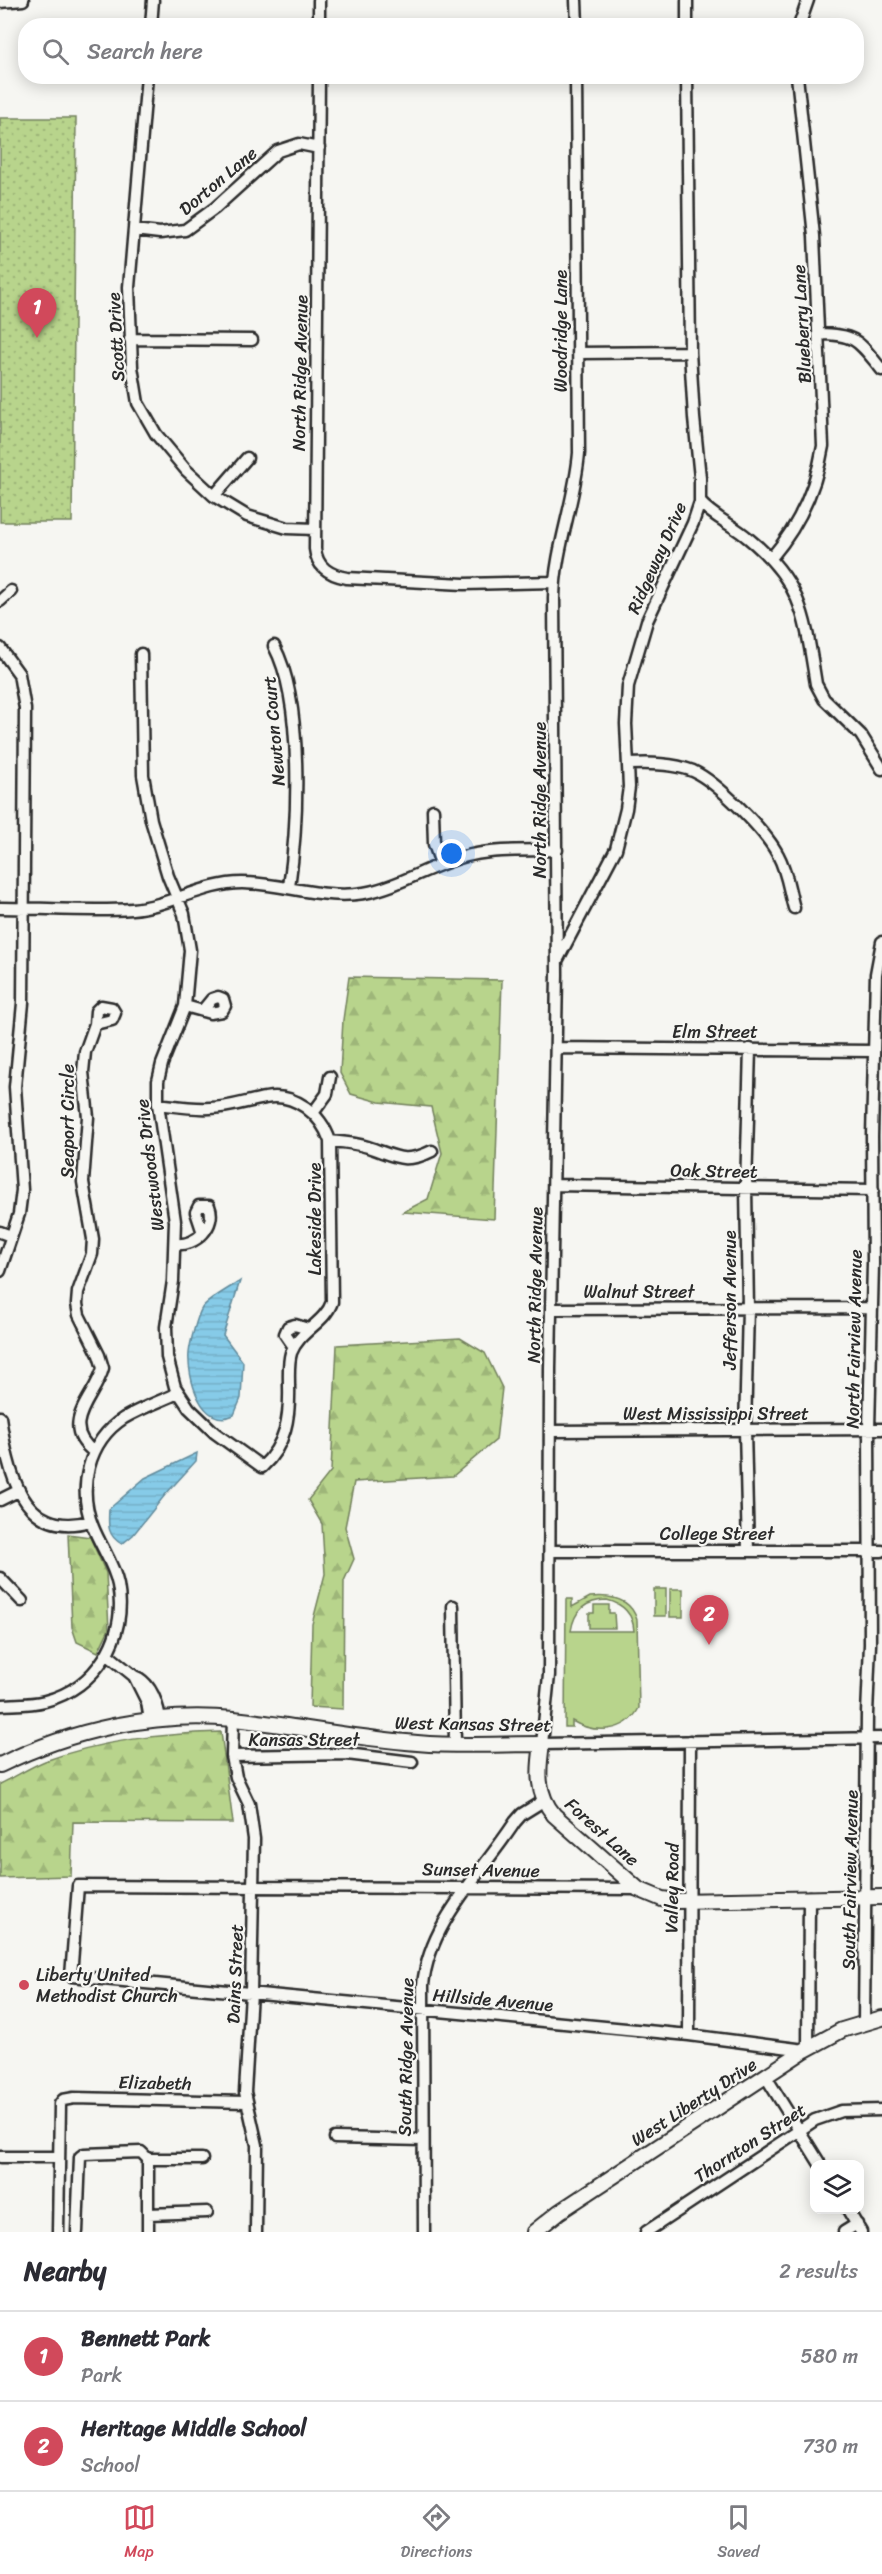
<!DOCTYPE html>
<style>
:root{--surface:#fff;--page:#f2f2f3;--text:#2b2b33;--muted:#7c7c81;--line:#e1e1e2;--accent:#d1495b}
body{margin:0;font-family:Sriracha,sans-serif;background:var(--page);color:var(--text)}
.controls{position:absolute;right:18px;bottom:18px;display:grid;overflow:hidden;border-radius:12px;box-shadow:0 3px 15px #0003}
.controls button{width:54px;height:54px;display:grid;place-items:center;padding:0;border:0;border-bottom:2px solid var(--line);background:var(--surface);color:var(--text);font:30px sans-serif}
.you{position:absolute;left:452px;top:854px;width:21px;height:21px;margin:-15px;border:4px solid #fff;border-radius:50%;background:#1a73e8;box-shadow:0 0 0 9px #1a73e833}
.badge{display:grid;place-items:center;width:39px;height:39px;border-radius:50%;background:var(--accent);color:#fff;font-size:20px;font-weight:700}
.pin{position:absolute;translate:-50% -50px;filter:drop-shadow(0 2px 3px #0008)}
.pin::after{content:'';position:absolute;top:32px;width:21px;height:18px;background:inherit;clip-path:polygon(0 0,100% 0,50% 100%)}
.list{margin:0;padding:0;list-style:none}
h2{display:flex;justify-content:space-between;align-items:center;height:78px;margin:0;padding:0 24px;font-size:26px}
h2 small{font-size:20px;font-weight:400;color:var(--muted)}
.list li{display:grid;grid-template-columns:39px 1fr auto;gap:18px;align-items:center;box-sizing:border-box;height:90px;padding:0 24px;border-top:2px solid var(--line)}
.list b{display:block;font-size:22px;white-space:nowrap}
.list p{margin:0;font-size:20px;white-space:nowrap;color:var(--muted)}
.list em{font-size:20px;font-style:normal;color:var(--muted)}
.icon{flex:none;width:33px;height:33px;fill:none;stroke:currentColor;stroke-width:2;stroke-linecap:round;stroke-linejoin:round}
.map{position:relative;flex:none;width:882px;height:2232px;overflow:hidden}
.search{position:absolute;background:var(--surface);box-shadow:0 3px 15px #0003;left:18px;right:18px;top:18px;height:66px;display:flex;align-items:center;gap:15px;box-sizing:border-box;padding:0 21px;border-radius:24px;color:var(--muted);font-size:22px}
.sheet{height:258px;background:var(--surface)}
nav{display:flex;justify-content:space-around;align-items:center;box-sizing:border-box;height:84px;border-top:2px solid var(--line);background:var(--surface);font-size:16px;color:var(--muted)}
nav a{display:grid;justify-items:center;gap:3px}
nav .on{color:var(--accent)}
.map>svg:first-child{display:block}
.forest{fill:url(#forest-firs);stroke:#72805c;stroke-width:1.5}
.park{fill:url(#park-dots);stroke:#72805c;stroke-width:1.5}
.garden{fill:#b8d48c;stroke:#72805c;stroke-width:1.5;fill-rule:evenodd}
.water{fill:url(#water-rules);stroke:#628b9c;stroke-width:1.5}
.lines{fill:none;stroke-linecap:round;stroke-linejoin:round}
.minor-casing{stroke:#2b2b2b;stroke-width:15}
.major-casing{stroke:#2b2b2b;stroke-width:18}
.minor{stroke:#f6f6f2;stroke-width:10}
.major{stroke:#f6f6f2;stroke-width:14}
.poi-dot{fill:#d1495b;stroke:#f6f6f2;stroke-width:2}
.labels{text-anchor:middle;stroke-width:4.5;stroke-linejoin:round;paint-order:stroke}
.street-label{font-size:18px;fill:#2b2b2b;stroke:#f6f6f2}
.poi-label{font-size:18px;fill:#2b2b2b;stroke:#f6f6f2;text-anchor:start}
</style>
<div class="map">
<svg width="882" height="2232" viewBox="0 0 882 2232">
<defs>
<pattern id="forest-firs" width="22" height="20" patternUnits="userSpaceOnUse" patternTransform="scale(1.5)"><rect width="22" height="20" fill="#b8d48c"/><path d="M5 1l3.5 6h-7zM16 11l3.5 6h-7z" fill="#9eb679"/></pattern>
<pattern id="park-dots" width="8" height="8" patternUnits="userSpaceOnUse" patternTransform="scale(1.5)"><rect width="8" height="8" fill="#b8d48c"/><path d="M2 2h.1M6 6h.1" fill="none" stroke="#9eb679" stroke-width="1.8" stroke-linecap="round"/></pattern>
<pattern id="water-rules" width="6" height="5" patternUnits="userSpaceOnUse" patternTransform="scale(1.5)"><rect width="6" height="5" fill="#86cbe8"/><path d="M0 2.5h6" fill="none" stroke="#74aec7"/></pattern>
</defs>
<rect width="100%" height="100%" fill="#f6f6f2"/>
<filter id="ink" filterUnits="userSpaceOnUse"><feTurbulence type="fractalNoise" baseFrequency=".0167" numOctaves="2"/><feDisplacementMap in="SourceGraphic" scale="12" xChannelSelector="R" yChannelSelector="G"/><feConvolveMatrix kernelMatrix="1 2 1 2 8 2 1 2 1" color-interpolation-filters="sRGB"/></filter>
<g filter="url(#ink)">
<!-- forest -->
<path class="forest" d="M349 977 502 980 494 1219 403 1212 428 1199 442 1153 431 1107 379 1102 351 1094 340 1073 343 1020Z
M460 1338 485 1353 502 1388 496 1440 453 1476 354 1482 345 1527 354 1559 344 1581 343 1709 310 1707 312 1624 325 1574 322 1524 308 1500 331 1471 337 1345Z
M68 1534 90 1537 106 1573 109 1629 98 1652 77 1642 72 1627Z
M221 1732 233 1823 73 1822 71 1876 0 1878V1784C15 1777 30 1767 45 1761 102 1740 161 1734 221 1732Z"/>
<!-- park -->
<path class="park" d="M0 118H76L72 522H0Z"/>
<!-- garden -->
<path class="garden" d="M654 1589H666V1616H654Z
M670 1589H683V1617H670Z
M590 1597C609 1595 631 1598 637 1620L639 1708C626 1733 594 1734 572 1721V1727H565L566 1599H572V1607ZM607 1600C623 1604 633 1614 634 1631H571C574 1611 586 1600 607 1600Z
M594 1605H609V1613H614L615 1628H589V1613H594Z"/>
<!-- water -->
<path class="water" d="M240 1281 223 1335 243 1362 241 1398 234 1415C201 1430 187 1377 189 1353 190 1343 197 1316 202 1308 207 1300 231 1287 240 1281Z
M197 1453 196 1461 165 1495 133 1535 122 1544C107 1536 108 1525 109 1509L145 1478Z"/>
<g class="lines">
<!-- minor casing -->
<g class="minor-casing">
<path id="minor" d="M319 0V26
M576 0 577 26
M0 2 23 0
M151 26 153 0
M687 26V0
M799 26 808 0
M147 76 129 287 132 367 138 403 156 434 186 470 214 496 247 516 287 528 315 529
M319 76 315 549C317 568 330 575 347 578L464 584 554 582
M576 76 579 453C575 502 555 548 554 598L557 974 550 1369 549 1675 542 1744 882 1738
M134 230 160 233 185 230 215 208 278 151 299 144 319 148
M819 334C857 334 859 342 882 370
M130 339 252 340
M578 353 690 352
M214 496 247 458
M700 502C713 517 733 525 748 538 803 583 805 617 816 684L824 699 861 735 882 769
M772 557C800 524 816 489 823 446L814 236 797 76
M0 601 11 591
M274 646C304 702 298 824 289 887
M0 648 19 674 25 709 23 1003 15 1087 22 1190 19 1214 0 1271
M141 654 143 775 151 820 168 876 184 914 190 950 185 1006 162 1064 158 1081V1104L175 1221 173 1281 166 1327 167 1357 175 1387 189 1408 215 1433 262 1467C286 1445 290 1417 289 1386 289 1375 288 1363 291 1353 299 1331 325 1323 332 1302L330 1141C321 1114 295 1092 265 1098 247 1101 229 1108 210 1108 193 1109 175 1106 158 1104
M629 764C650 763 673 763 693 771 717 782 766 831 778 855 787 871 789 891 794 908
M433 810 434 844 441 864
M0 908C44 908 89 912 132 909 170 906 204 883 242 883 282 883 324 900 364 893 402 886 433 863 471 855 499 849 528 851 557 850
M558 959 616 849 626 809 629 787 626 724 628 686 647 621 693 523 700 502V478L694 418 690 352 687 76
M185 1006 210 1013 222 1011 225 1006 223 999 218 997 212 999 203 1010
M556 1048 874 1051
M313 1113 327 1094 330 1077
M330 1141C342 1142 356 1143 368 1147 395 1156 404 1165 432 1151
M554 1185 873 1190
M0 1232 11 1236
M175 1244C196 1247 217 1225 209 1206H199L196 1212 203 1233
M551 1309 872 1308
M294 1347 285 1334 288 1327 295 1325 308 1329
M0 1417C8 1470 21 1540 90 1521
M550 1431 882 1429
M94 1452C57 1424 96 1397 103 1368L99 1355 79 1315 77 1304 78 1292 92 1254 93 1239 83 1182 88 1117 83 1072 85 1052 95 1024 96 1011 101 1006 112 1008 115 1013 112 1020 95 1024
M0 1500 18 1491
M551 1551H882
M748 1551 745 1430 748 1308 746 1188 750 1049
M0 1578 22 1601
M453 1606 455 1745
M108 1655 134 1676
M0 1705C15 1704 30 1705 45 1701 96 1688 128 1637 118 1585 114 1564 101 1547 93 1527 77 1489 88 1441 124 1418 141 1408 161 1401 178 1393
M233 1719 232 1756 236 1777 249 1804 254 1839 251 1993 245 2092 257 2145 256 2232
M150 1720 147 1702 134 1676C151 1682 157 1702 160 1718
M232 1756 347 1754 412 1762
M638 1889 78 1886 71 1976 689 2035 805 2050
M864 2023 867 1714 870 1644 869 1429 873 1264 872 1136 876 974 882 942
M689 2035 690 1741
M808 2048 809 1897
M766 2077 820 2164
M335 2138 423 2140
M0 2157H59
M148 2159H202
M848 2210 861 2232
M148 2214 207 2212
M58 2232 60 2104 63 2100 74 2098 246 2102
M77 2232 80 2157 84 2154 141 2152 148 2159V2232
M424 2232 423 1985C429 1922 482 1873 515 1822L522 1814 543 1801
M646 2232 815 2120 841 2111 882 2110
M844 2232 857 2224"/>
</g>
<!-- major casing -->
<g class="major-casing">
<path id="major" d="M0 1765C71 1730 155 1711 234 1719 291 1725 348 1737 406 1742 451 1747 497 1744 542 1744 538 1771 536 1793 554 1815L638 1889 662 1899 677 1901 882 1897
M534 2232 559 2212 805 2050 842 2030 882 2018"/>
</g>
<!-- minor -->
<use href="#minor" class="minor"/>
<!-- major -->
<use href="#major" class="major"/>
</g>
</g>
<!-- markers -->
<circle class="poi-dot" cx="24" cy="1985" r="6"/>
<g class="labels">
<!-- street labels -->
<g class="street-label">
<text transform="translate(218 181) rotate(-40)" y="6">Dorton Lane</text>
<text transform="translate(802 324) rotate(-93)" y="6">Blueberry Lane</text>
<text transform="translate(561 331) rotate(-90)" y="6">Woodridge Lane</text>
<text transform="translate(116 337) rotate(-93)" y="6">Scott Drive</text>
<text transform="translate(300 373) rotate(-89)" y="6">North Ridge Avenue</text>
<text transform="translate(657 558) rotate(-66)" y="6">Ridgeway Drive</text>
<text transform="translate(274 731) rotate(-95)" y="6">Newton Court</text>
<text transform="translate(540 800) rotate(-90)" y="6">North Ridge Avenue</text>
<text x="715" y="1038">Elm Street</text>
<text transform="translate(68 1121) rotate(-90)" y="6">Seaport Circle</text>
<text transform="translate(150 1165) rotate(-97)" y="6">Westwoods Drive</text>
<text transform="translate(714 1171) rotate(1)" y="6">Oak Street</text>
<text transform="translate(315 1219) rotate(-90)" y="6">Lakeside Drive</text>
<text transform="translate(535 1285) rotate(-89)" y="6">North Ridge Avenue</text>
<text x="639" y="1298">Walnut Street</text>
<text transform="translate(730 1300) rotate(-90)" y="6">Jefferson Avenue</text>
<text transform="translate(854 1339) rotate(-89)" y="6">North Fairview Avenue</text>
<text x="716" y="1420">West Mississippi Street</text>
<text x="717" y="1540">College Street</text>
<text transform="translate(473 1724) rotate(1)" y="6">West Kansas Street</text>
<text x="304" y="1746">Kansas Street</text>
<text transform="translate(602 1832) rotate(42)" y="6">Forest Lane</text>
<text transform="translate(481 1870) rotate(1)" y="6">Sunset Avenue</text>
<text transform="translate(850 1880) rotate(-89)" y="6">South Fairview Avenue</text>
<text transform="translate(672 1888) rotate(-89)" y="6">Valley Road</text>
<text transform="translate(235 1974) rotate(-88)" y="6">Dains Street</text>
<text transform="translate(493 2000) rotate(5)" y="6">Hillside Avenue</text>
<text transform="translate(406 2057) rotate(-89)" y="6">South Ridge Avenue</text>
<text transform="translate(155 2083) rotate(1)" y="6">Elizabeth</text>
<text transform="translate(694 2102) rotate(-33)" y="6">West Liberty Drive</text>
<text transform="translate(750 2143) rotate(-33)" y="6">Thornton Street</text>
</g>
<!-- poi labels -->
<g class="poi-label">
<text x="36" y="1981">Liberty United<tspan x="36" dy="21">Methodist Church</tspan></text>
</g>
</g>
</svg>
<div class="controls">
<button><svg class="icon" aria-label="layers" viewBox="0 0 24 24"><path d="M12 4l9 5-9 5-9-5zM3 14l9 5 9-5"/></svg></button>
</div>
<div class="you"></div>
<div class="pin badge" style="left:37px;top:338px">1</div>
<div class="pin badge" style="left:709px;top:1645px">2</div>
<div class="search"><svg class="icon" aria-label="search" viewBox="0 0 24 24"><circle cx="10" cy="10" r="6"/><path d="M15 15l6 6"/></svg>Search here</div>
</div>
<section class="sheet">
<h2>Nearby<small>2 results</small></h2>
<ul class="list">
<li><span class="badge">1</span><div><b>Bennett Park</b><p>Park</p></div><em>580 m</em></li>
<li><span class="badge">2</span><div><b>Heritage Middle School</b><p>School</p></div><em>730 m</em></li>
</ul>
</section>
<nav>
<a class="on"><svg class="icon" aria-label="map" viewBox="0 0 24 24"><path d="M3 6l6-2 6 2 6-2v14l-6 2-6-2-6 2zM9 4v14M15 6v14"/></svg>Map</a>
<a><svg class="icon" aria-label="directions" viewBox="0 0 24 24"><path d="M12 3l9 9-9 9-9-9zM9 14v-3h6M13 9l2 2-2 2"/></svg>Directions</a>
<a><svg class="icon" aria-label="saved" viewBox="0 0 24 24"><path d="M7 4h10v16l-5-4-5 4z"/></svg>Saved</a>
</nav>
